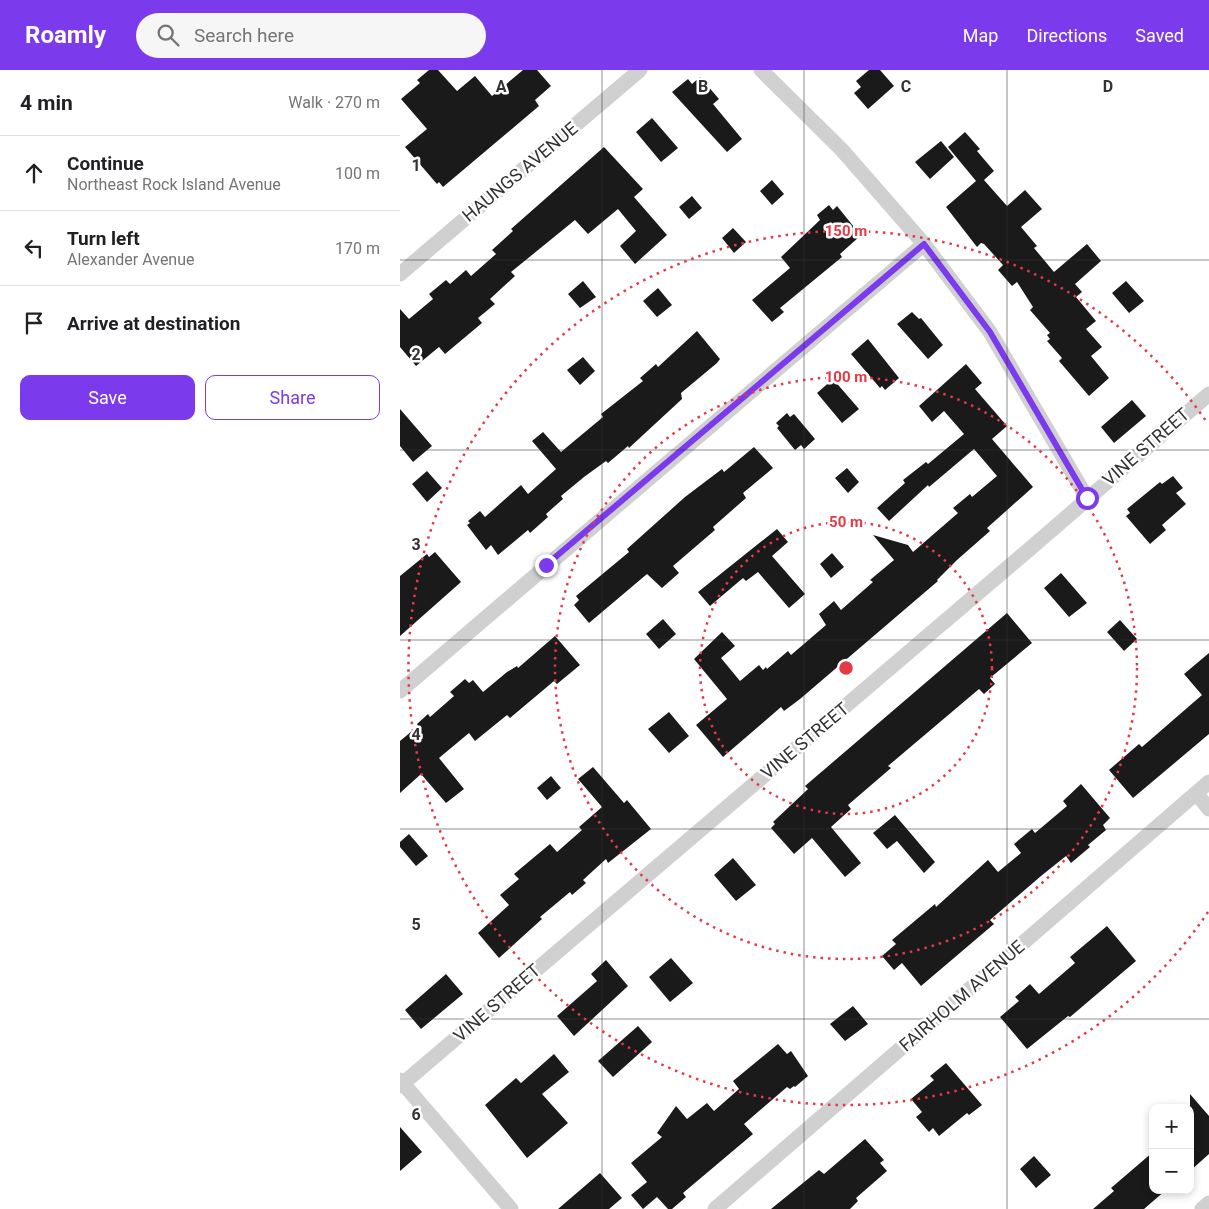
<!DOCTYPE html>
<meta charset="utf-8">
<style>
:root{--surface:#fff;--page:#f6f6f6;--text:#202124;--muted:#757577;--line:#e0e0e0;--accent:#7c3aed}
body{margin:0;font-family:Roboto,sans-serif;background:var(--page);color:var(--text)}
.controls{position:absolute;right:15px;bottom:15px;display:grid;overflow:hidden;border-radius:10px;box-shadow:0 2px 8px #0003}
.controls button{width:45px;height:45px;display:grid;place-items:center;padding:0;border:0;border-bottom:1px solid var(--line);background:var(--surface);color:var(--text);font:25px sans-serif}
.stop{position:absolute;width:15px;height:15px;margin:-11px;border:4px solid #7c3aed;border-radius:50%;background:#fff}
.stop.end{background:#7c3aed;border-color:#fff;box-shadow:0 1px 5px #0008}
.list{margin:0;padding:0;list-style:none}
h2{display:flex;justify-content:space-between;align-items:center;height:65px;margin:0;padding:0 20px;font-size:21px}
h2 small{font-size:16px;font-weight:400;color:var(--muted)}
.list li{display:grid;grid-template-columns:32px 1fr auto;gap:15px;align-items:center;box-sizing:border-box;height:75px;padding:0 20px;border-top:1px solid var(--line)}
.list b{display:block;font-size:19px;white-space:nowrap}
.list p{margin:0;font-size:16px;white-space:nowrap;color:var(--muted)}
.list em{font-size:16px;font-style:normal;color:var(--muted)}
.actions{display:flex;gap:10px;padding:15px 20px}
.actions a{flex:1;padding:11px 0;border:1px solid var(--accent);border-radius:10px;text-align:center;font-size:18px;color:var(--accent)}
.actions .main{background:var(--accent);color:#fff}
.icon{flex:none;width:28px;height:28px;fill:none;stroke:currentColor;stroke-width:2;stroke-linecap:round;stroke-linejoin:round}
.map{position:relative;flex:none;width:809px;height:1139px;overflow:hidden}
header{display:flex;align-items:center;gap:30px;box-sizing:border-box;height:70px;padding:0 25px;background:var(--accent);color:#fff}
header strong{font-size:24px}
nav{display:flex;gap:28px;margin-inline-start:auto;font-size:18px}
.search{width:350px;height:45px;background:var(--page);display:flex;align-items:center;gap:12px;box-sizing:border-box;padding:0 18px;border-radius:28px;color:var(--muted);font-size:19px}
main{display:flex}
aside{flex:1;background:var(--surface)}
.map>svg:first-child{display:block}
.building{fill:#1a1a1a}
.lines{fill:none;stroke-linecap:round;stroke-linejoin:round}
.street{stroke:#d0d0d0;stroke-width:15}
.route{stroke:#7c3aed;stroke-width:6}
.grid{fill:none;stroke:#333;stroke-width:1;stroke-opacity:0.55}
.ring{fill:none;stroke:#e63946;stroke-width:2.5;stroke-dasharray:2.5 5}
.labels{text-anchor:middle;stroke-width:5;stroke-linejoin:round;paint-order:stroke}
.street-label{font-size:18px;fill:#333;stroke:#fff}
.grid-label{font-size:16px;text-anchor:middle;font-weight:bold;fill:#333;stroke:#fff;stroke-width:5;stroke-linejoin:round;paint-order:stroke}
.centre{fill:#e63946;stroke:#fff;stroke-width:2.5}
.ring-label{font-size:15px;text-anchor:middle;font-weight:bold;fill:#e63946;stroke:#fff;stroke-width:5;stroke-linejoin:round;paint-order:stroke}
</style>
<header>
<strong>Roamly</strong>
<div class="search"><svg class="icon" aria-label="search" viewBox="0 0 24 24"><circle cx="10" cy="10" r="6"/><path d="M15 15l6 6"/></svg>Search here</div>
<nav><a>Map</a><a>Directions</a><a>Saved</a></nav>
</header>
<main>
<aside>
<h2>4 min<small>Walk · 270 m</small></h2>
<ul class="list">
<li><svg class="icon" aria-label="ahead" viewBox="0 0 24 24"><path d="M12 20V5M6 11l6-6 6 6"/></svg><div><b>Continue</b><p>Northeast Rock Island Avenue</p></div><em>100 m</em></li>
<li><svg class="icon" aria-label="left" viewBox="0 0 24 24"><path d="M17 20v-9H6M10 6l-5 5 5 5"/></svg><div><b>Turn left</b><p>Alexander Avenue</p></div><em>170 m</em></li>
<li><svg class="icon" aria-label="arrive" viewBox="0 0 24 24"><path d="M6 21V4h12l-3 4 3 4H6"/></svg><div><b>Arrive at destination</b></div></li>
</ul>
<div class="actions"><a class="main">Save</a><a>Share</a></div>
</aside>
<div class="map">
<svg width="809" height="1139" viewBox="0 0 809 1139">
<rect width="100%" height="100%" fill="#fff"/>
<!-- building -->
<path class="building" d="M29 0H38L57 21 75 6 92 26 123 0H137L151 16 135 30 139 36 43 117 39 112 37 114 5 77 27 59 1 29 20 13 17 10Z
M469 0H480L494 16 468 39 454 23 461 17 456 11Z
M300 7 319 29 313 34 342 69 327 82 272 22 288 9 292 14Z
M252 48 278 78 261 92 236 62Z
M565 62 580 79 577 81 594 101 584 110 607 136 625 120 642 139 621 157 637 176 634 178 654 202 687 174 701 191 675 214 682 222 676 227 696 251 686 259 702 277 691 286 709 308 689 326 659 291 662 288 647 271 650 269 647 265 650 263 630 240 633 237 617 212 612 216 598 200 603 195 584 174 581 173 577 177 546 137 576 111 548 77Z
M541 71 554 87 530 109 515 92Z
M204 77 243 119 234 127 267 165 235 194 220 176 236 161 218 139 188 164 175 150 111 202 115 206 90 229 95 234 78 248 82 253 45 284 39 277 16 296 0 277V239L9 249 33 229 29 224 46 210 50 214 66 200 71 206 96 184 92 180 113 161 111 159Z
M372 110 384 124 372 135 360 121Z
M292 126 302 138 289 149 279 137Z
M429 135 433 140 437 136 454 157 452 159 459 167 440 184 442 187 380 238 384 242 372 252 352 230 390 198 381 187 420 150 417 145Z
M333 158 346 172 334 183 322 168Z
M183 211 196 227 180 238 168 224Z
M726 211 744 231 729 243 712 223Z
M258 218 272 235 257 247 243 231Z
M512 242 519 249 521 248 543 275 528 289 497 254Z
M297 261 320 289 317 293 281 323 282 329 229 378 228 376 208 393 206 391 184 407 161 426 163 429 146 444 148 447 130 463 128 460 98 485 91 475 86 480 67 455 70 453 68 451 80 441 85 447 121 415 128 424 156 399 132 371 143 362 161 382 203 347 201 344 243 311 240 308 256 294 258 297Z
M468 269 499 308 485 320 482 316 480 318 451 284Z
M183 287 195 301 180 315 167 300Z
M566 294 582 313 575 319 607 356 592 369 633 417 587 458 590 461 557 490 537 510 538 511 400 629 384 641 381 637 323 687 296 655 327 629 294 589 322 562 335 576 321 588 340 611 359 595 363 600 366 597 367 599 388 581 391 585 426 555 419 544 434 531 441 540 473 512 470 510 494 490 473 465 508 475 513 482 558 443 553 438 570 424 572 427 597 406 574 379 529 417 528 415 489 451 477 438 505 413 503 410 526 392 528 394 564 364 544 341 532 352 519 336Z
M433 309 459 339 442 353 417 323Z
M732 330 746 346 714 373 701 357Z
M0 339 32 376 13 392 0 376Z
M387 343 390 347 394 344 415 369 404 379 401 375 395 380 377 358 379 356 376 353Z
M354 377 373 398 343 423 346 428 313 457 315 460 273 496 279 503 262 518 247 504 189 553 174 535 179 530 176 526 229 482 227 479 285 427 322 399 324 402Z
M447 398 459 412 448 423 435 408Z
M27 401 42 418 27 432 12 414Z
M773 406 783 418 776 423 786 434 762 455 766 460 750 474 726 446 730 443 727 439 760 412 762 414Z
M377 459 388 472 372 486 405 524 389 538 358 502 346 511 343 508 310 536 298 522Z
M35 482 61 512 0 566V506L27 484 29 487Z
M432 483 444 497 431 508 420 494Z
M661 503 687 533 669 547 644 518Z
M607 543 632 573 590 608 595 614 584 624 579 619 488 696 491 698 448 735 451 739 431 757 461 793 445 807 412 768 394 784 371 758 375 754 373 752 408 719 405 716Z
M263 549 276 564 259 579 246 564Z
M720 550 737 569 724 581 707 562Z
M155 566 180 595 157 614 154 611 110 648 107 645 75 671 69 663 39 688 64 719 46 733 21 704 0 723V671L18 656 17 654 28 644 30 647 54 626 50 622 65 609 69 613 73 610 83 622 107 602 117 596 118 598Z
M809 583V664L733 728 709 700 739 674 742 677 802 625 784 604Z
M269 642 289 666 269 683 248 659Z
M193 697 224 733 227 730 251 759 208 793 206 789 183 810 186 813 172 825 170 822 140 847 142 849 99 888 78 863 109 835 100 825 119 809 114 804 150 774 157 782 182 760 179 757 202 737 178 709Z
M151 706 161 718 147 730 137 718Z
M681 714 710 748 703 755 706 760 688 775 690 777 671 793 666 786 641 806 590 850 594 854 521 916 502 893 494 900 482 886 496 874 492 870 535 834 536 837 588 790 598 802 621 783 614 774 632 759 635 763 667 736 663 731Z
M495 745 535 792 524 803 497 771 487 779 473 763Z
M9 764 28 786 16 796 0 777V772Z
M333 788 356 815 336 831 314 805Z
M707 856 736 891 670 947 668 946 627 979 600 947 619 931 615 927 630 914 639 924 675 893 670 887Z
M271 888 293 913 270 932 249 907Z
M206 890 228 916 174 966 157 946 197 911 191 904Z
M46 904 63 924 21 959 5 940Z
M453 936 468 954 445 971 430 954Z
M238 956 252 972 213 1007 198 991Z
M378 974 387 984 391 981 408 1006 395 1017 394 1016 390 1019 387 1017 344 1054 353 1064 283 1123 286 1127 272 1139H268L257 1127 243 1139 231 1125 247 1112 231 1093 262 1067 257 1063 276 1036 287 1049 307 1033 314 1041 339 1019 333 1011Z
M154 984 169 1002 142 1024 168 1053 127 1088 85 1035 116 1008 121 1013Z
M546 993 582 1035 569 1045 567 1043 539 1066 533 1058 529 1062 516 1047 522 1042 511 1029 534 1010 530 1006Z
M790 1024 809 1046V1084L790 1101Z
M0 1057 22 1082 0 1101Z
M465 1069 484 1090 480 1093 487 1101 456 1128 458 1131 450 1139H371L419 1100 424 1104Z
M753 1082V1120H766L744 1139H693L714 1121 711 1118Z
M634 1086 651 1105 636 1118 620 1099Z
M200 1103 222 1128 209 1139H158Z"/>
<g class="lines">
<!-- street -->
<path class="street" d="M361 0 442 80 524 174 590 262 687 428
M0 204 240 0
M0 621 524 174
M796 723 809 739
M0 1010 111 1139
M0 1016 632 477 809 324
M315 1139 809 712
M802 1139 809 1133"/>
</g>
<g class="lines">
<!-- route -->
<path class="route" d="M146 495 524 174 590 262 687 428"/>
</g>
<!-- grid -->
<path class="grid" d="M202 0V1139M404 0V1139M607 0V1139M0 190H809M0 380H809M0 570H809M0 759H809M0 949H809"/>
<!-- distance rings -->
<g class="ring">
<circle cx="446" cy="598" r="146"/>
<circle cx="446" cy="598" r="291"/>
<path d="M808 842A437 437 0 1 1 808 354"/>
</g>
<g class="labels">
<!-- street labels -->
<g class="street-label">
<text transform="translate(120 102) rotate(-40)" y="6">HAUNGS AVENUE</text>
<text transform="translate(746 377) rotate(-41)" y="6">VINE STREET</text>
<text transform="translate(405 671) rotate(-40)" y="6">VINE STREET</text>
<text transform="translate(562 926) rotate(-41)" y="6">FAIRHOLM AVENUE</text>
<text transform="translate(97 933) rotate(-41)" y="6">VINE STREET</text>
</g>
</g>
<g class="grid-label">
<text x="101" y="22">A</text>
<text x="303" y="22">B</text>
<text x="506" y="22">C</text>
<text x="708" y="22">D</text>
<text x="16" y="101">1</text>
<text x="16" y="290">2</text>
<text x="16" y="480">3</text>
<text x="16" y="670">4</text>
<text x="16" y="860">5</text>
<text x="16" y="1050">6</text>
</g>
<circle cx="446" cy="598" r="8" class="centre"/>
<g class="ring-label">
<text x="446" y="166">150 m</text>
<text x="446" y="312">100 m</text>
<text x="446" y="457">50 m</text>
</g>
</svg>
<div class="controls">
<button>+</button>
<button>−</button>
</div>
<div class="stop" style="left:687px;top:428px"></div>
<div class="stop end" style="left:146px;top:495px"></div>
</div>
</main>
